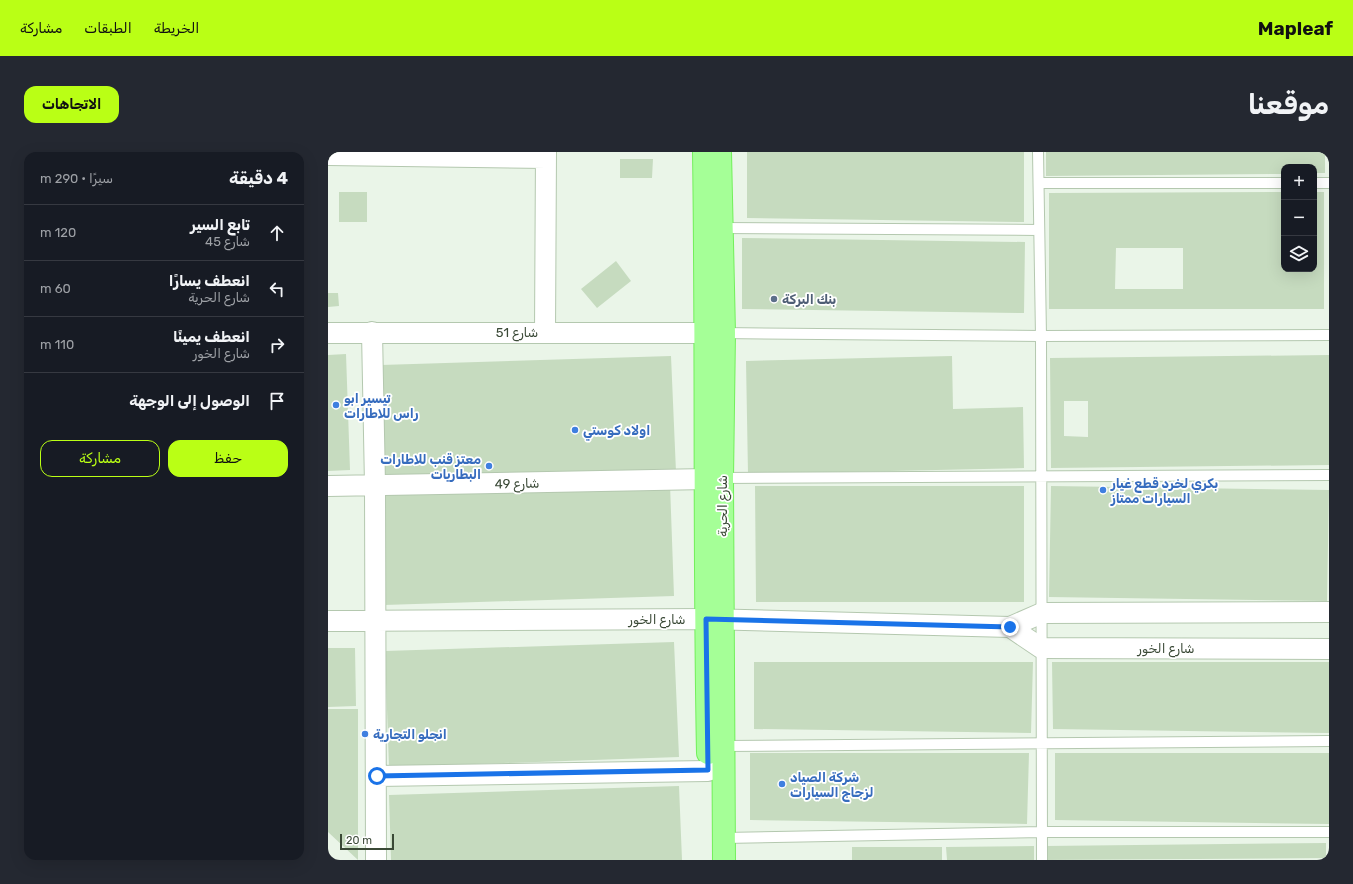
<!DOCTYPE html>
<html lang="ar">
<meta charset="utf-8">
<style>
:root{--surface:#171b24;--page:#242831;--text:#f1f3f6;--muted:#9ea1a6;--line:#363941;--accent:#baff15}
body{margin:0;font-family:Rubik,Cairo,sans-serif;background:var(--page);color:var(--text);direction:rtl}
.controls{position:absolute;right:12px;top:12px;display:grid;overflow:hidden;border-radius:8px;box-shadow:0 4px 16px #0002}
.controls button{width:36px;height:36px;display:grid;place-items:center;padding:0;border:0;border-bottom:1px solid var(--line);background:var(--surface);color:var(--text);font:20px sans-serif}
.scale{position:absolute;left:12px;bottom:10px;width:54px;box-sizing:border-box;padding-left:4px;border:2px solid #3a4936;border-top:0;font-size:11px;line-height:14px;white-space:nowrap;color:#3a4936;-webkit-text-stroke:3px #fff;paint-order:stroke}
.stop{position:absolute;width:12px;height:12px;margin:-9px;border:3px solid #1a73e8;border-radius:50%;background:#fff}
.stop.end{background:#1a73e8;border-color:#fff;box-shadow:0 1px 4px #0008}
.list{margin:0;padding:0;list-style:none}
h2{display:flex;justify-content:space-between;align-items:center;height:52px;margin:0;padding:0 16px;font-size:17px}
h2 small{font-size:13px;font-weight:400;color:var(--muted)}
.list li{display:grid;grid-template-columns:26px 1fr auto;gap:12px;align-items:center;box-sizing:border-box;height:56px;padding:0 16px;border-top:1px solid var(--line)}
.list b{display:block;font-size:15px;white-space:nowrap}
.list p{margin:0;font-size:13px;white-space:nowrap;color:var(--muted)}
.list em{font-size:13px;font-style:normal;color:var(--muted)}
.actions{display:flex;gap:8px;padding:12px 16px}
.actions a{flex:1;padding:9px 0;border:1px solid var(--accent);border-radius:12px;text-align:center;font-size:14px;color:var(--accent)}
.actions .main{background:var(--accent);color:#111}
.icon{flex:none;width:22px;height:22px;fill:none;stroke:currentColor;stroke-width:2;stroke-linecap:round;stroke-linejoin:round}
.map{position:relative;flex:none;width:1001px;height:708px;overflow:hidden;direction:ltr;border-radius:12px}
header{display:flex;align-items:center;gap:24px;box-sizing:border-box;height:56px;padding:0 20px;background:var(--accent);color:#111}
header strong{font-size:19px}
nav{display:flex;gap:22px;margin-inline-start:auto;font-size:14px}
.intro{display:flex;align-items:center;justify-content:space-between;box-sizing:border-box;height:96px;padding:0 24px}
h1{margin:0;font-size:28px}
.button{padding:10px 18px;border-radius:12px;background:var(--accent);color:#111;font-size:14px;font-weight:700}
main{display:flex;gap:24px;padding:0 24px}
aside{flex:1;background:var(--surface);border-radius:12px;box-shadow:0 4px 16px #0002}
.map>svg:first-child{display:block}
.building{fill:#c6dbbf;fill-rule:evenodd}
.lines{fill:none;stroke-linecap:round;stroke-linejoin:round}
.lane-casing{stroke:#b4c8af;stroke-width:12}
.street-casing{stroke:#b4c8af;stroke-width:22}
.primary-casing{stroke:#73ef5c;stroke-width:24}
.lane{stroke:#fff;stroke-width:10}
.street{stroke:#fff;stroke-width:20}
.primary{stroke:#a5ff97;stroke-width:22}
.route{stroke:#1a73e8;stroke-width:5}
.service-dot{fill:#5c6f8a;stroke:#fff;stroke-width:1.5}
.shop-dot{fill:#3f7fe0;stroke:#fff;stroke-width:1.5}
.labels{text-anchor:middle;stroke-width:3.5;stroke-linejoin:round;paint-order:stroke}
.service-label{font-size:13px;font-weight:bold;fill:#4e5e75;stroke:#fff;text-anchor:start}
.street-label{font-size:13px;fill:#3a4936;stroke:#fff}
.shop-label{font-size:13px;font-weight:bold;fill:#366cbe;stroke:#fff;text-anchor:start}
</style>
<header>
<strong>Mapleaf</strong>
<nav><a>الخريطة</a><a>الطبقات</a><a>مشاركة</a></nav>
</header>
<div class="intro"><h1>موقعنا</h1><a class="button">الاتجاهات</a></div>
<main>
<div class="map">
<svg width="1001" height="708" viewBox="0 0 1001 708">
<rect width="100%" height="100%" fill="#eaf5e8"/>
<!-- building -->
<path class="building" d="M419 0H696V70L419 66Z
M718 0H997V21H986V15H956V22L718 24Z
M292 7H325L324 26H292Z
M11 40H39V70H11Z
M956 40V117H986V40H996V157H721V41ZM788 96H855V137H787Z
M414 86 697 90 696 161 414 157Z
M288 109 303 129 269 156 253 137Z
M0 141H10L11 154 0 155Z
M18 202 22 318 0 319V203Z
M1001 203V313L723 316 722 206ZM736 249H760V285L736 284Z
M343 204 348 320 57 329 53 213Z
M624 204 625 257 695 255 696 316 420 322 418 209Z
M342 332 346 444 56 453 52 338Z
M427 334H696V450H428Z
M723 334 1001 338 999 449 721 445Z
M346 490 351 605 61 615 57 499Z
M0 496H27L28 554 0 555Z
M426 510H705L703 581 426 577Z
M724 510H1001V581L725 577Z
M0 557H30V708L0 680Z
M422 601H701L699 672 422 668Z
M727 601H1001V672L727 668Z
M351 634 354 708H63L61 643Z
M998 691V706L717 708V694Z
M706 694V708H619L618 695Z
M524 695H614V708H524Z"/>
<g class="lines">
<!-- lane casing -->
<g class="lane-casing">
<path id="lane" d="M710 0 713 184 714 708
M711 31H956
M986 31H1001
M394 76 711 78
M394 181 713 184 1001 183
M393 326 1001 323
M395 594 1001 589
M396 686 714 680H1001"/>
</g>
<!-- street casing -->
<g class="street-casing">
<path id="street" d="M0 3 218 6
M44 180 47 333 48 708
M0 181H378
M217 181 218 0
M0 334 379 327
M0 469 378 467 682 475 714 461 1001 460
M682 475 713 496 1001 497
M49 624 380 619"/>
</g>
<!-- primary casing -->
<g class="primary-casing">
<path id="primary" d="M376 0C379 200 376 401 380 601
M392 0 396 181 394 326 396 708"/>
</g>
<!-- lane -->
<use href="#lane" class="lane"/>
<!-- street -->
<use href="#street" class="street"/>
<!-- primary -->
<use href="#primary" class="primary"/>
</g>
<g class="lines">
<!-- route -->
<path class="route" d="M49 624 380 618 378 467 682 475"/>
</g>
<!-- markers -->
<circle class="service-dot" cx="446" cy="147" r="4"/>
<g class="shop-dot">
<circle cx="8" cy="253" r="4"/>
<circle cx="247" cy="278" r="4"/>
<circle cx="161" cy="314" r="4"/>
<circle cx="775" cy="338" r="4"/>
<circle cx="37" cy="582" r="4"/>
<circle cx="454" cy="632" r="4"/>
</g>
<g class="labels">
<!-- service labels -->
<g class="service-label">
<text x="454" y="152">بنك البركة</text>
</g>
<!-- street labels -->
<g class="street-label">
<text x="189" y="185">شارع 51</text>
<text transform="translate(189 331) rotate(-1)" y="5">شارع 49</text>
<text transform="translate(394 354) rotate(-90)" y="5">شارع الحرية</text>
<text x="329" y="472">شارع الخور</text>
<text x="838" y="501">شارع الخور</text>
</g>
<!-- shop labels -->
<g class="shop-label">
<text x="16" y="251">تيسير ابو<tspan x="16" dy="15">راس للاطارات</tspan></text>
<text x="255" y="283">اولاد كوستي</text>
<text x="153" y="312" text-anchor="end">معتز قنب للاطارات<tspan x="153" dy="15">البطاريات</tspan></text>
<text x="783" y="336">بكري لخرد قطع غيار<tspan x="783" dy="15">السيارات ممتاز</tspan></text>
<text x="45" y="587">انجلو التجارية</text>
<text x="462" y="630">شركة الصياد<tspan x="462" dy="15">لزجاج السيارات</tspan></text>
</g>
</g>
</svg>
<div class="controls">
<button>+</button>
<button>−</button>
<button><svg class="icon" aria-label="layers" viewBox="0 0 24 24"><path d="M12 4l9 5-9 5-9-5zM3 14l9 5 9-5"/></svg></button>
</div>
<div class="scale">20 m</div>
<div class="stop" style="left:49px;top:624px"></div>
<div class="stop end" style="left:682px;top:475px"></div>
</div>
<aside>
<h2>4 دقيقة<small>سيرًا · 290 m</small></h2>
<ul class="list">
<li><svg class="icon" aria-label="ahead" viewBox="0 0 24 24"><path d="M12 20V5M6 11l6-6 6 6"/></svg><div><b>تابع السير</b><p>شارع 45</p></div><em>120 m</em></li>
<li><svg class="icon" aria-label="left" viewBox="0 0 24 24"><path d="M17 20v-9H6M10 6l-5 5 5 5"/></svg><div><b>انعطف يسارًا</b><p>شارع الحرية</p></div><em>60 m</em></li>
<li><svg class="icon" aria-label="right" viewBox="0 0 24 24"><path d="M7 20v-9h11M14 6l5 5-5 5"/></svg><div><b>انعطف يمينًا</b><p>شارع الخور</p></div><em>110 m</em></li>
<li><svg class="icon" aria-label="arrive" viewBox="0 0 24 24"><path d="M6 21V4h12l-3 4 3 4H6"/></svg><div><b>الوصول إلى الوجهة</b></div></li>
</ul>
<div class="actions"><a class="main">حفظ</a><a>مشاركة</a></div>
</aside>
</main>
